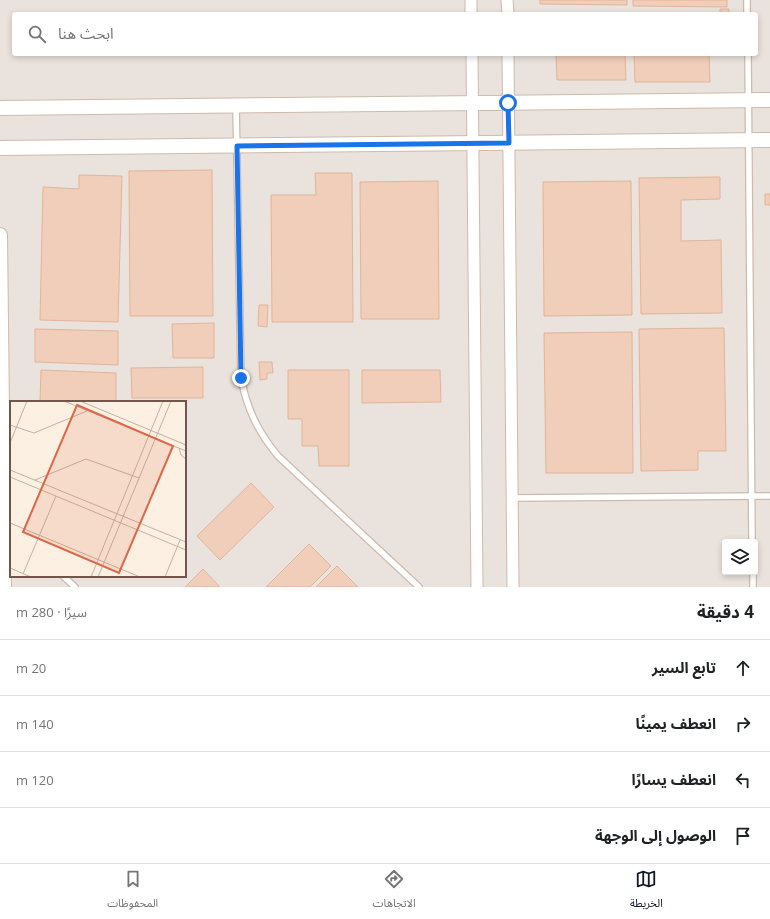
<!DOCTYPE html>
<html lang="ar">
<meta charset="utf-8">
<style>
:root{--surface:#fff;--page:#f2f2f2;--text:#202124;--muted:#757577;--line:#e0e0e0;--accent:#111827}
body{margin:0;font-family:"Open Sans","Noto Sans Arabic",sans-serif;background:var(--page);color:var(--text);direction:rtl}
.controls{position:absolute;right:12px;bottom:12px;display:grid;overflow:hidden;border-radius:4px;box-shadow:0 2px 6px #0003}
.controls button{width:36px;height:36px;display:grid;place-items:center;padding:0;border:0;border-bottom:1px solid var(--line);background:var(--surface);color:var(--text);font:20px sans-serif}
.stop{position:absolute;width:12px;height:12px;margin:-9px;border:3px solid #1a73e8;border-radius:50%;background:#fff}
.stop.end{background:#1a73e8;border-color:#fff;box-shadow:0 1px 4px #0008}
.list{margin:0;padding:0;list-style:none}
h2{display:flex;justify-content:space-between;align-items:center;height:52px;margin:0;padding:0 16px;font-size:17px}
h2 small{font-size:13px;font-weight:400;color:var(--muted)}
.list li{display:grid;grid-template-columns:26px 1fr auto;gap:12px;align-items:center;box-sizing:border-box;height:56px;padding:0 16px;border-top:1px solid var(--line)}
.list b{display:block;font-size:15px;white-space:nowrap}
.list em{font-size:13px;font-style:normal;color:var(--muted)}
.icon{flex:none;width:22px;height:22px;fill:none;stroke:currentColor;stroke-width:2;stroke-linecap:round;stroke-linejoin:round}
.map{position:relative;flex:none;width:770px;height:587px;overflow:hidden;direction:ltr}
.search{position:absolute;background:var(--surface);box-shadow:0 2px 6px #0003;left:12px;right:12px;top:12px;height:44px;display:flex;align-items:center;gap:10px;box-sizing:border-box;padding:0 14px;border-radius:4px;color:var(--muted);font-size:15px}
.sheet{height:276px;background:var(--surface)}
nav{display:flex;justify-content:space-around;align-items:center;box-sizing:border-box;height:56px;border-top:1px solid var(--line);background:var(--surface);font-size:11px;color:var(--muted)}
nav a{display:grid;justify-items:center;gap:2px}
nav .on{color:var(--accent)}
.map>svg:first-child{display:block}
.industrial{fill:#eae2dc;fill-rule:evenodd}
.building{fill:#f0ceb9;stroke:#e2b49a}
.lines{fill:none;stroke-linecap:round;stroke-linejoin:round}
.service-casing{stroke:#cebaab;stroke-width:8}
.minor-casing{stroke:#cebaab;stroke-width:13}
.tertiary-casing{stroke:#cebaab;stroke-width:16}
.service{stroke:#fff;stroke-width:5.5}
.minor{stroke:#fff;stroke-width:11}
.tertiary{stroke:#fff;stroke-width:14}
.route{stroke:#1a73e8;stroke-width:5}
.inset-road{fill:none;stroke:#c4b2a4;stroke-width:1}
.view{fill:#dd6748;fill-opacity:0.15;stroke:#dd6748;stroke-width:2}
.inset-edge{fill:none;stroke:#715649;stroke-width:2}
</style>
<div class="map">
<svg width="770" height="587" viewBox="0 0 770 587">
<rect width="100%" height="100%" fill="#fbf0e1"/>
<!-- industrial -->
<path class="industrial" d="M0 0H770V587H0ZM14 14H756V54H14ZM11 402H185V576H11ZM725 542H755V572H725Z"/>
<!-- building -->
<path class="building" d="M540 0H627V5L540 4Z
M633 0H727V7L633 6Z
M720 9H729V14H720Z
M556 54H625L626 80H557Z
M634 54H709L710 82H635Z
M212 170 213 316H130L129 171Z
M315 173H352L353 322H272L271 195H316Z
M79 175 122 176 118 322 40 320 43 187 79 189Z
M720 177V199L681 200V241L721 240 722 313 641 314 639 178Z
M438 181 439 319H361L360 182Z
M631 181 632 315 544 316 543 182Z
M765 194H770V205H765Z
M259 305H268L267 327 258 326Z
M214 323V358H173L172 324Z
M724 328 726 451H698V470L641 471 639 329Z
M35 329 118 331V365L35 362Z
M632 332 633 473H546L544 333Z
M259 362H272L273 373H267V379L260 380Z
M203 367V398H132L131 368Z
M41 370 116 373V402H40Z
M288 370H349V466H319L318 446H302V419H288Z
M362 370H440L441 402 362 403Z
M251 483 274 507 220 560 197 536Z
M309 544 331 566 310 587H266Z
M337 566 358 587H316Z
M203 569 220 587H185Z"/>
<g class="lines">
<!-- service casing -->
<g class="service-casing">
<path id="service" d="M747 0V14
M748 54 752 542
M236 106 241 378C247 409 258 432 278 456L419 587
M512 498 770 496
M753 572V587
M63 576 75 587"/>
</g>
<!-- minor casing -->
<g class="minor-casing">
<path id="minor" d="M471 0V14
M507 0 508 14
M472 54 477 587
M508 54 513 587"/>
</g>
<!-- tertiary casing -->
<g class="tertiary-casing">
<path id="tertiary" d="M0 108 770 100
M0 148 770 140
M0 235 4 587"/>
</g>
<!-- service -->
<use href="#service" class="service"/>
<!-- minor -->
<use href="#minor" class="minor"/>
<!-- tertiary -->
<use href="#tertiary" class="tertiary"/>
</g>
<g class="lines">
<!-- route -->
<path class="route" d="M241 378 237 146 509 143 508 103"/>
</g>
<!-- overview -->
<g transform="translate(10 401)">
<rect width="176" height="176" fill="#fbf0e1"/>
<path class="inset-road" d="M54 0 176 50M70 0 176 44M0 24 24 32 77 10M0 42 17 0M169 47 171 54 176 58M0 69 176 141M0 76 176 149M25 79 76 58 129 77M0 122 130 176M0 167 21 176M13 173 46 95M81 176 153 0M88 176 161 0M155 176 170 139"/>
<path class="view" d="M67 4 163 45 109 172 13 131Z"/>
<rect width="176" height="176" class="inset-edge"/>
</g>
</svg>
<div class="controls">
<button><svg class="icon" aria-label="layers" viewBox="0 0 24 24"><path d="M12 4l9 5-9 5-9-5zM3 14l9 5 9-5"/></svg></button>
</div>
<div class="stop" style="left:508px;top:103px"></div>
<div class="stop end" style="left:241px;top:378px"></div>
<div class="search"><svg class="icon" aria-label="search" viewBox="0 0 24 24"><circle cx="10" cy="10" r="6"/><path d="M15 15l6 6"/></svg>ابحث هنا</div>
</div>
<section class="sheet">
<h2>4 دقيقة<small>سيرًا · 280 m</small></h2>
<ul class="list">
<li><svg class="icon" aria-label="ahead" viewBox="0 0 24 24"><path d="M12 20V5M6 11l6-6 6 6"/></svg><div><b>تابع السير</b></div><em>20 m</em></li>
<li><svg class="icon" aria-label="right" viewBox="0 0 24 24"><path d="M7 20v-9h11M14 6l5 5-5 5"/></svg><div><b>انعطف يمينًا</b></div><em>140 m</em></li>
<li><svg class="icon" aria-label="left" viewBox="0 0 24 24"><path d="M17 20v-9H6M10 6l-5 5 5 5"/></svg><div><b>انعطف يسارًا</b></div><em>120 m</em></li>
<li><svg class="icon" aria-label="arrive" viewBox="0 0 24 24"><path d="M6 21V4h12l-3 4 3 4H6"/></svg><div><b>الوصول إلى الوجهة</b></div></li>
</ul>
</section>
<nav>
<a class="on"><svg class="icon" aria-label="map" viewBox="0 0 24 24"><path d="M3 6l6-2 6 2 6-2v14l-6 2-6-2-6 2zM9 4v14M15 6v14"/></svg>الخريطة</a>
<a><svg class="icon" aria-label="directions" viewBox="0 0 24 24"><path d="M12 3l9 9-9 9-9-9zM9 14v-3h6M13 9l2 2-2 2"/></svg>الاتجاهات</a>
<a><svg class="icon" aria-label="saved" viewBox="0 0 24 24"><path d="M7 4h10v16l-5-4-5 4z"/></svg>المحفوظات</a>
</nav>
